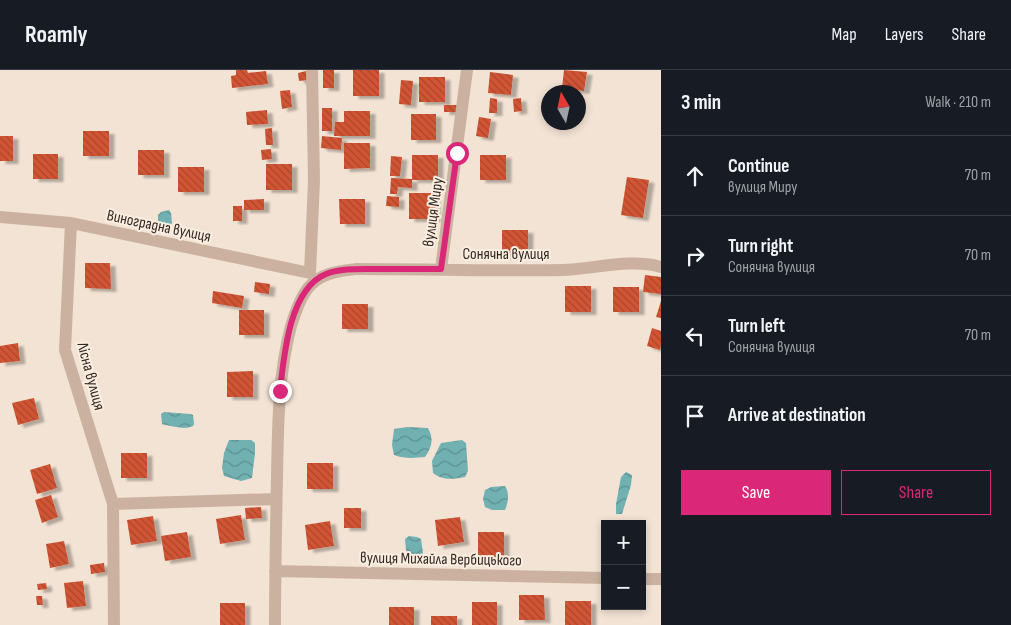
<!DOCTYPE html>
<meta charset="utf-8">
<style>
:root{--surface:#171b24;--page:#242831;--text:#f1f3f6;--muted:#9ea1a6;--line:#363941;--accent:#db2777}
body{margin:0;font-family:"Sofia Sans Condensed",sans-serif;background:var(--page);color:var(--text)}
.controls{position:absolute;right:15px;bottom:15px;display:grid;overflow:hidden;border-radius:0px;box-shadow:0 2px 8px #0003}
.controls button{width:45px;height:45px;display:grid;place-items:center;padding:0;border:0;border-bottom:1px solid var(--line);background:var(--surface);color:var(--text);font:25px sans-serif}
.compass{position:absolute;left:541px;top:15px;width:45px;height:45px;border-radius:50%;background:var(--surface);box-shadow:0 2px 8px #0003;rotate:351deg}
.stop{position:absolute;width:15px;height:15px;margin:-11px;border:4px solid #db2777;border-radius:50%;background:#fff}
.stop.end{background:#db2777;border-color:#fff;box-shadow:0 1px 5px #0008}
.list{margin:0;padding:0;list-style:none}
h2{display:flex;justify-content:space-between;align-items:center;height:65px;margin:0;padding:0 20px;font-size:21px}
h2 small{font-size:16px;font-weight:400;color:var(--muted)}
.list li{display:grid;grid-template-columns:32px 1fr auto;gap:15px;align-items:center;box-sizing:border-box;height:80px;padding:0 20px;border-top:1px solid var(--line)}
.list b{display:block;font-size:19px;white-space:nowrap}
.list p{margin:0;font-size:16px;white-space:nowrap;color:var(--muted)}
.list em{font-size:16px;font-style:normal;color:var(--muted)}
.actions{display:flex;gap:10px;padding:15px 20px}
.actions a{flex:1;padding:11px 0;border:1px solid var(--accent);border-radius:0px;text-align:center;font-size:18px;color:var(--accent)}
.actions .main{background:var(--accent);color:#fff}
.icon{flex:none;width:28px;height:28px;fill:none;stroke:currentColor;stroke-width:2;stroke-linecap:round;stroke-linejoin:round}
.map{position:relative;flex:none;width:661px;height:555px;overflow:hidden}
header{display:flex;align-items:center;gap:30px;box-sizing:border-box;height:70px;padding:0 25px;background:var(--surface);border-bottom:1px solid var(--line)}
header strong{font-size:24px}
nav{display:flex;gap:28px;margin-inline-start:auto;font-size:18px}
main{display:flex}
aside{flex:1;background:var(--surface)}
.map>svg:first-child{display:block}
.water{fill:url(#water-waves)}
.building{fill:url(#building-back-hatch);filter:url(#shadow)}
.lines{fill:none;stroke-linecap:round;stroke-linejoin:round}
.minor{stroke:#cbb2a0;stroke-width:12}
.route{stroke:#db2777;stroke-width:6}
.labels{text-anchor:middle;stroke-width:4;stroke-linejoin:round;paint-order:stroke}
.street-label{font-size:16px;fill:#342824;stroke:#faeee0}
</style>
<header>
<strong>Roamly</strong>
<nav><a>Map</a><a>Layers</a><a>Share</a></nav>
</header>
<main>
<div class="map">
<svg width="661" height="555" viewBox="0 0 661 555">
<defs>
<pattern id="water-waves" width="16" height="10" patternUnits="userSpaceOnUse" patternTransform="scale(1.25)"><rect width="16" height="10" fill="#71b1b2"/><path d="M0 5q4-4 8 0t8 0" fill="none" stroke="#5e9091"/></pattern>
<pattern id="building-back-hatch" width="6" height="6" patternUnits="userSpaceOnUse" patternTransform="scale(1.25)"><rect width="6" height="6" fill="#d15534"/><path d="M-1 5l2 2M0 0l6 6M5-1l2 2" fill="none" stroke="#aa462c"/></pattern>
<filter id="shadow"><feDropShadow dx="5.5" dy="3" stdDeviation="1" flood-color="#0004"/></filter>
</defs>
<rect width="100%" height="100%" fill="#f3e3d4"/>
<!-- water -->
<path class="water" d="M169 140 171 143 172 153 169 157 160 155 158 151V145L161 142Z
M164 342 190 344 193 345 194 354 193 356C190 357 187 358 184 358 182 358 164 355 162 354L161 344Z
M407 357 428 358C434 369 432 377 425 387 414 388 405 389 394 385L392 375 394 359Z
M229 370H251L255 373V383L252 408 241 411 224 406 222 398 224 383Z
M462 370 466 373 468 401 465 407C453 409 443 411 433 403L432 391 441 373Z
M626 402 632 405 631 415 622 444H616V434L621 407Z
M505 416C510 423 508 433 505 440H492L485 437 483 429 485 420 491 417Z
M409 466 417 467 421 469 423 483 420 494 411 495 407 491 405 469Z"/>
<!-- building -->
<path class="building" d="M236 0H247L248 3 266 1 268 14 232 18 231 6 236 5Z
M323 0H334V18H323Z
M353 0H379V26H353Z
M564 0 587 2 584 21 562 18Z
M306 1 308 10 299 11 298 3Z
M490 2 513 5 511 25 488 23Z
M419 7H445V32H419Z
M401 10 413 11 411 35 399 34Z
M290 20 292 37 282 39 280 21Z
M490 28 497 29V43H489Z
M521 28 522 41 514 42 513 29Z
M444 35H457V42H444Z
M322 38H332V61H322Z
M267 40 268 54 247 55 246 42Z
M344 41H370V66H334L335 52H344Z
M411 44H436V70H411Z
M479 47 491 49 488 68 476 66Z
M272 58 273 75H266L265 59Z
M83 61H109V86H83Z
M0 66H13V91H0Z
M322 66 342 68 341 80 321 78Z
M344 73H370V98L344 99Z
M271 79 272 89 262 90 261 80Z
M138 80H164V105H138Z
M33 84H58V109H33Z
M412 85H438V110H412V109V118L398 117 397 124H390L391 108 412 109Z
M480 85H506V110H480Z
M391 86 402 87 400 106H390Z
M266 94H292V120H266Z
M178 97H204V122H178Z
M627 107 649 110 643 148 621 145Z
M409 123H435V149H409Z
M387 126 399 127V137L386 136Z
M264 129V140H244V130Z
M339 129H365V154H340Z
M233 136H242V151H233Z
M502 160H528V186H502Z
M85 193H110L111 219 85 218Z
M645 205 661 207V224L643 222Z
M255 212 270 214 269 224 254 222Z
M565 216H591V242H565Z
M613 217H639V242H613Z
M213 221 244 226 242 238 212 233Z
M661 231V248L656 247Z
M342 234H368V259H342Z
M239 240H264V265H239Z
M652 258 661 261V275L660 280 647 276Z
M18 273 20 291 0 293V276Z
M253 301V327H227V302Z
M34 328 39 349 18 355 12 333Z
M121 383H147V408H121Z
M307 393H333V419H307Z
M50 394 57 418 37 424 30 400Z
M51 425 58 447 42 453 35 430Z
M261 437 262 448 246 449 245 438Z
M344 438H361V458H344Z
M241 445 245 470 220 474 216 449Z
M153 446 157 471 131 475 127 450Z
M460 447 464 472 438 476 435 450Z
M330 451 334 476 308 480 305 455Z
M187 462 191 487 165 491 161 466Z
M478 462H504V488H478Z
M64 471 69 494 50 498 46 474Z
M104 493 105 502 91 504 90 495Z
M83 511 86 536 67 538 64 513Z
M46 513 47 519 38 520 37 514Z
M519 525H544L545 550H519Z
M36 526H42L43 535H37Z
M565 531H591V555H565Z
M472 532H497V555H472Z
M220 533H245V555H220Z
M389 537H414V555H389Z
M431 546H457V555H431Z"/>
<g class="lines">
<!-- minor -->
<path class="minor" d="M0 147 71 153 310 203
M71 153 65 280 113 434 114 555
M441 199 467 0
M310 203 314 111 312 0
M113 434 276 429
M275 501 605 508
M642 509H661
M275 555C275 506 276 456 277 407 278 356 278 305 291 256 295 243 300 228 308 218 320 203 339 201 356 199 425 199 494 201 562 200 594 199 631 188 661 197"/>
</g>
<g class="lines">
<!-- route -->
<path class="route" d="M280 321C284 286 289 219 326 204 341 198 359 199 376 199 397 199 419 199 441 199L457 83"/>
</g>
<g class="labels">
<!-- street labels -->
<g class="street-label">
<text transform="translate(432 142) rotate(-82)" y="6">вулиця Миру</text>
<text transform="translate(159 155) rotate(12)" y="6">Виноградна вулиця</text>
<text x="506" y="189">Сонячна вулиця</text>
<text transform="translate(92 306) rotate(75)" y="6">Лісна вулиця</text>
<text transform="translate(441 488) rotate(1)" y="6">вулиця Михайла Вербицького</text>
</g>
</g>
</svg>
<div class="controls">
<button>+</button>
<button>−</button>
</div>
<svg class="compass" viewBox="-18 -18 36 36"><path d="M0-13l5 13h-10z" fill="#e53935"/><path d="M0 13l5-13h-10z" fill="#9ea1a6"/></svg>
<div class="stop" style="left:457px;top:83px"></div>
<div class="stop end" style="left:280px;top:321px"></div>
</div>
<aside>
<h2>3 min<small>Walk · 210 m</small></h2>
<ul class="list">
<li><svg class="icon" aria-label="ahead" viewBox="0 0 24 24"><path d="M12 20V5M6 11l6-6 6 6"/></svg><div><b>Continue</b><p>вулиця Миру</p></div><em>70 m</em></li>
<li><svg class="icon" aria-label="right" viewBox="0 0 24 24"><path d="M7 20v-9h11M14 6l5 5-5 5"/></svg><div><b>Turn right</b><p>Сонячна вулиця</p></div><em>70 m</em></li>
<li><svg class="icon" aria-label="left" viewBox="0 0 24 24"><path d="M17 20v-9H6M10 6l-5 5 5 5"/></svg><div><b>Turn left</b><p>Сонячна вулиця</p></div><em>70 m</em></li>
<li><svg class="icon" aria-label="arrive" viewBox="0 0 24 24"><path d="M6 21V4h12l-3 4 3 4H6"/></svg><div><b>Arrive at destination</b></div></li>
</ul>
<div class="actions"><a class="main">Save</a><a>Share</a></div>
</aside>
</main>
